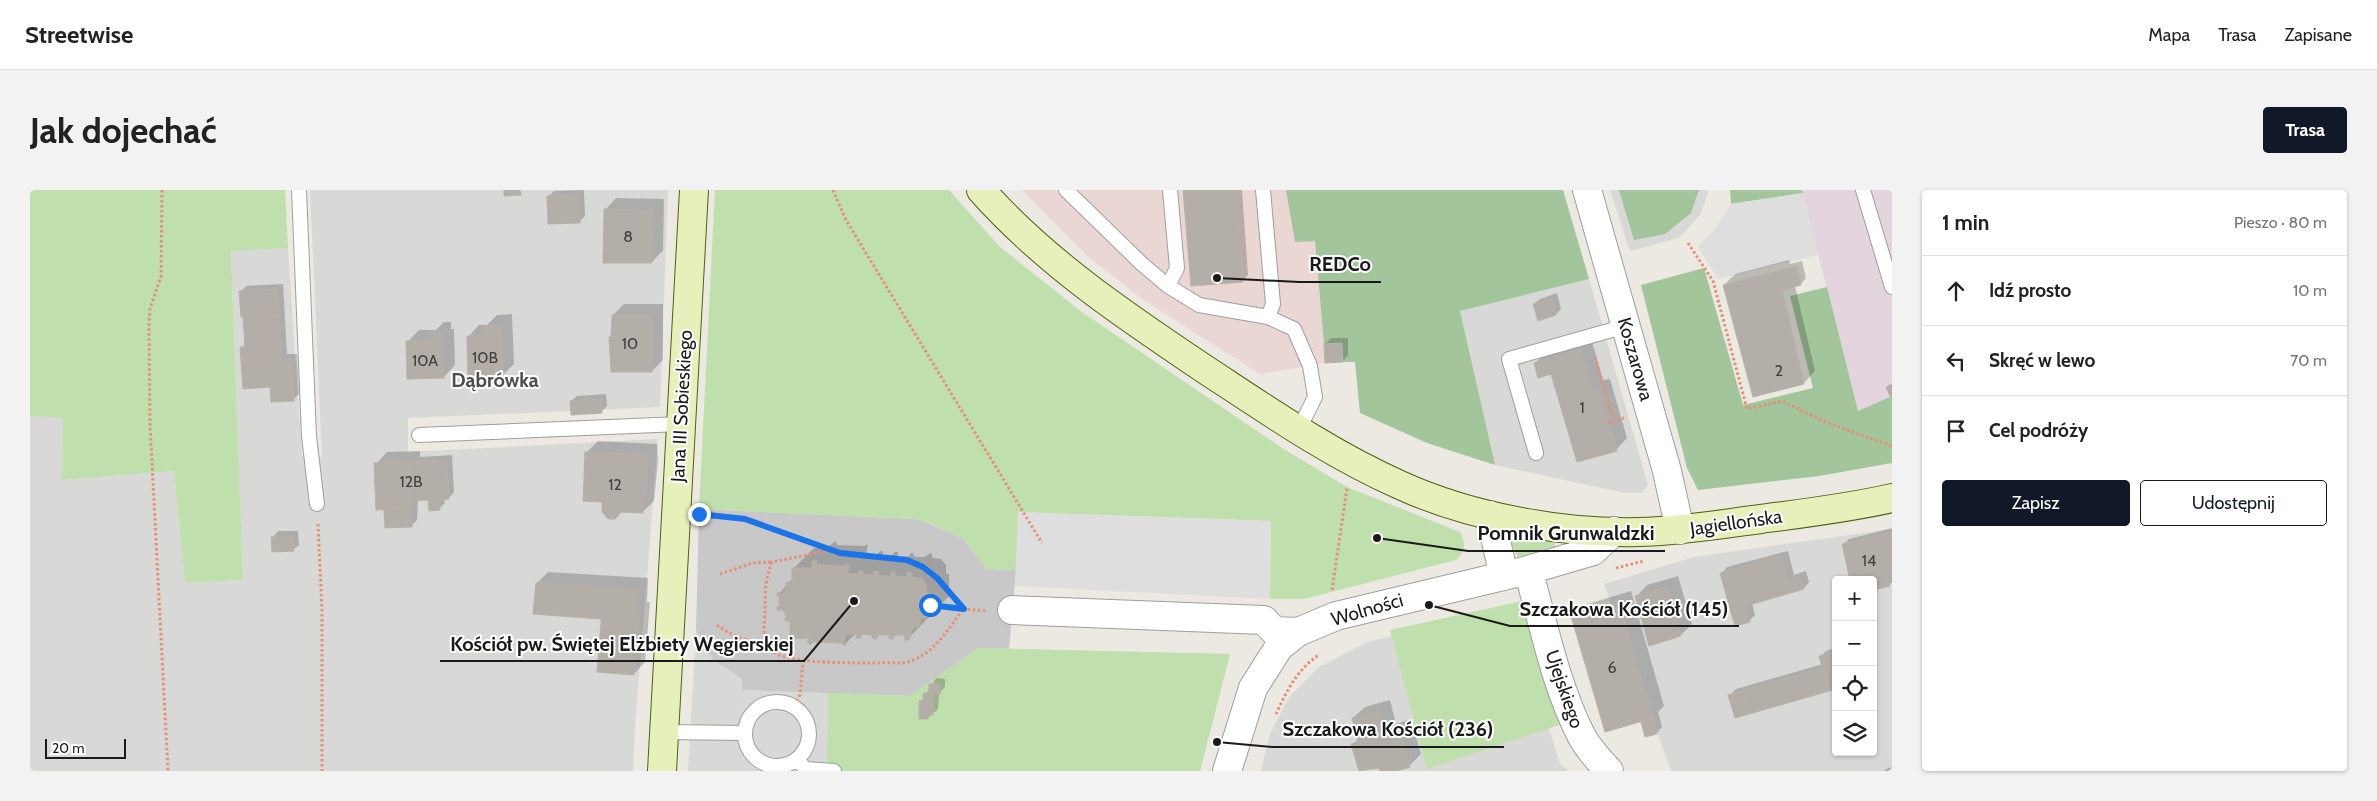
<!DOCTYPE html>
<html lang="pl">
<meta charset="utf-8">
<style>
:root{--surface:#fff;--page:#f2f2f2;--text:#222;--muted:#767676;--line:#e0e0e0;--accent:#111827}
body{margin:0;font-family:Cabin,sans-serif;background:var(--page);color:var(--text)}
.controls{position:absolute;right:15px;bottom:15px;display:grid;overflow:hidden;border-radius:5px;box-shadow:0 1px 4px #0004}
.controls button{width:45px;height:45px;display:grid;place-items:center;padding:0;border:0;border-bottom:1px solid var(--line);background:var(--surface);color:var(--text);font:25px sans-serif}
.scale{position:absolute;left:15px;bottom:12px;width:81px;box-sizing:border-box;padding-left:5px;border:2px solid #1a1a1a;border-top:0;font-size:14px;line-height:18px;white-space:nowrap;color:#1a1a1a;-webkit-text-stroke:4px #fff;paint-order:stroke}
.stop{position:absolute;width:15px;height:15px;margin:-11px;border:4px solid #1a73e8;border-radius:50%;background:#fff}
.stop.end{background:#1a73e8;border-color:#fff;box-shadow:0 1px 5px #0008}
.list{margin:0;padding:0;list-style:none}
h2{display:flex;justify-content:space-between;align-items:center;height:65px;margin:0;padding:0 20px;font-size:21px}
h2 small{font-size:16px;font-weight:400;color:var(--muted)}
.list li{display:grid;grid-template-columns:32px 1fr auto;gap:15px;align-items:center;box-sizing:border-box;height:70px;padding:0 20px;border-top:1px solid var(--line)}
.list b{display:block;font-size:19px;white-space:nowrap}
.list em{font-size:16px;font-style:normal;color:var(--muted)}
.actions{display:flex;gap:10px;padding:15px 20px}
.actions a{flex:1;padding:11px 0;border:1px solid var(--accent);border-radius:5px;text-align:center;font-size:18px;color:var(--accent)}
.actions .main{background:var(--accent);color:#fff}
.icon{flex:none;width:28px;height:28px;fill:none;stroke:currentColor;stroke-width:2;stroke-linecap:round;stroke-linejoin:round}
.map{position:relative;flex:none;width:1862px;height:581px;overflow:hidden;border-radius:5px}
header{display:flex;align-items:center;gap:30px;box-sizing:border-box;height:70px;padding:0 25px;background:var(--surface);border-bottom:1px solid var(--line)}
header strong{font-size:24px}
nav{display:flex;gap:28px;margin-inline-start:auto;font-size:18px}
.intro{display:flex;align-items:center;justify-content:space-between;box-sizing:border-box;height:120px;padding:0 30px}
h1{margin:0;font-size:35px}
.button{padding:12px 22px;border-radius:5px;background:var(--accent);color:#fff;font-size:18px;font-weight:700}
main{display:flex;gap:30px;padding:0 30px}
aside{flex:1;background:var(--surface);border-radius:5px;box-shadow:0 1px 4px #0004}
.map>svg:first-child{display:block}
.residential{fill:#d8d8d7;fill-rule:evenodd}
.commercial{fill:#ead6d2}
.industrial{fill:#e3d4de}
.religious{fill:#c8c8c8}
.grass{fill:#bfe0ac}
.forest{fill:#a2c59b}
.parking{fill:#dedede}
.shadow{fill:#0003}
.building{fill:#b3aea7;stroke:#bab1a6}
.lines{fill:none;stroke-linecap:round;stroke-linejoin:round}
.lane-casing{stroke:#9e9e9e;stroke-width:16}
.street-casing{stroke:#9e9e9e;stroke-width:30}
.secondary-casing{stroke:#4f6112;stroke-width:30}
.path{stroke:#e78f76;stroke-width:3;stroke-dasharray:2.5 2.5;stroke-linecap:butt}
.lane{stroke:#fff;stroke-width:14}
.street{stroke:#fff;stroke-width:28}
.secondary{stroke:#e7f0ba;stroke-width:28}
.route{stroke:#1a73e8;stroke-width:6}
.labels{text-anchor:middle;stroke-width:4;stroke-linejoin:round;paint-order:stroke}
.number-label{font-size:16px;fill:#403f3d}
.street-label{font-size:19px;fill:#1a1a1a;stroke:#fff}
.neighbourhood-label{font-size:20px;font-weight:bold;fill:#4d4d4d;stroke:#fff}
.leader{fill:none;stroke:#1a1a1a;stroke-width:2}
.callout-dot{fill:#1a1a1a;stroke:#fff;stroke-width:2}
.callout-label{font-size:20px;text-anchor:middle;font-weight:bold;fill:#1a1a1a;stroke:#fff;stroke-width:4;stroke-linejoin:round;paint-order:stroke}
</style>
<header>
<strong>Streetwise</strong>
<nav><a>Mapa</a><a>Trasa</a><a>Zapisane</a></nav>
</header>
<div class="intro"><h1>Jak dojechać</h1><a class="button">Trasa</a></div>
<main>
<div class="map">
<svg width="1862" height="581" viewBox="0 0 1862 581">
<rect width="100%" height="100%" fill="#ebe9e1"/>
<!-- residential -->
<path class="residential" d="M280 0H638L630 217 378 228V262L628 249 605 538 603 581H0V226L33 228 32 290 144 281 155 393 213 390 201 60 258 58 272 266 292 267Z
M1580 0H1677L1678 4 1670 25 1649 48 1600 61Z
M1559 89 1618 295 1612 303H1595L1465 275 1430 121Z
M1862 339V581H1641L1574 394 1664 367ZM1806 390H1843V562H1806Z
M1482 417 1530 574 1539 581H1231L1239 546 1259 507 1289 477 1337 452Z
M666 440 683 470 712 489V500L880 506 948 458 1200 464 1170 581H658Z"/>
<!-- commercial -->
<path class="commercial" d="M992 0H1256L1265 51H1285L1294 153H1312L1313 172 1295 173 1230 184 1115 111 1056 65Z"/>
<!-- industrial -->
<path class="industrial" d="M1772 0H1862V206L1828 222Z"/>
<!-- religious -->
<path class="religious" d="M669 319 888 329 933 348 957 379 986 380 979 459 948 458 880 506 712 500V489L683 470 666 440Z"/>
<!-- grass -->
<path class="grass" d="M0 0H255L258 58 201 61 213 390 155 393 144 281 32 290 33 228 0 226Z
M685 0H919L970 57 1052 122 1252 258 1317 297 1430 342C1436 354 1436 361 1426 370L1274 409H1240L1241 331 989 322 986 380 957 379 933 348 888 329 669 319Z
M1483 344 1525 352V357L1488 367 1477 346Z
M1492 411 1532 534 1397 579 1360 440Z
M948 458 1200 464 1170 581H797L798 503 880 506Z"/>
<!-- forest -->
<path class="forest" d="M1256 0H1533L1559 89 1430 121 1465 275 1397 253 1330 223 1325 172H1313L1312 153 1294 154 1285 51 1265 52Z
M1589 0H1669L1661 23 1635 44 1604 50Z
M1700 0H1772L1773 3 1701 14Z
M1674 78 1713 215 1783 198 1760 106 1797 97 1828 221 1862 206V273L1789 286 1668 300 1657 278 1611 95Z"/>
<!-- parking -->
<path class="parking" d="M1773 3 1788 65 1688 89 1668 57 1685 39 1701 14Z
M988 322 1241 331 1240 409 985 396Z"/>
<!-- shadow -->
<path class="shadow" d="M554 0 555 26 550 31 518 7 524 1Z
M1155 0H1212L1218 85 1212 91Z
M586 8 634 9 633 60 622 72 575 20Z
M1759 70 1760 74 1772 71 1776 88 1771 94 1765 96 1785 181 1774 193 1694 95 1705 84Z
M253 94 257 164H267L269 204 263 210 242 196 212 158 216 153 211 102 216 96Z
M1527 103 1531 119 1526 124 1504 114 1510 109Z
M594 114H633V170L622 181 580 147 583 144V125Z
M482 124 484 174 472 186 438 147 449 135H457L467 125Z
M414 132H421V139H424L425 175 414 187 377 152 389 140H406Z
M1301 148H1318V165L1313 171 1295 154Z
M1561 148 1573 190 1580 189 1597 248 1586 260 1522 182 1505 173 1517 162Z
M576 204 577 216 571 222 541 211 547 206Z
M568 251 627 254 628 272 624 311 612 322 556 263Z
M390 261V267L422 265 424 302 419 308H414L415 313 409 319 399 309 388 310 387 330 381 336 355 320 357 318 346 274 357 262Z
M1862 338V392L1859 395 1843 390 1813 355 1819 349Z
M248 341H268L269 355 263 360 243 347Z
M806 351 807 355 835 356 838 354 836 364 847 365 850 361H853V365H862L865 362H868V366L878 367 882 362 885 367H894L901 363 903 368 911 369 916 375V384H919V406L878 449 876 444H867L863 448 860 444H850L847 447 843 443H834L830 447 828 441 814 455 811 452 783 447 759 426 750 415V407L748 405 763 388 764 378 784 358H796Z
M1758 361 1764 385 1776 381 1779 392 1774 398 1722 413 1725 425 1719 431 1692 383 1697 377Z
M518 382 618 388 617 412H620L615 472 604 484 573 428 505 423 507 393Z
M1648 386 1662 434 1651 445 1606 407 1617 395Z
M1601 401 1634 516 1628 522 1632 537 1627 543 1616 546 1613 532 1616 529 1543 426 1554 415Z
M1806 458V498L1706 526 1700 505 1706 499 1793 474 1791 466 1796 461Z
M906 488 915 489V497L909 503 908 519 898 528 891 512Z
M1360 510 1366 534 1381 529 1391 564 1379 576H1350L1330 581 1323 554 1329 548 1323 528 1335 517Z
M1862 577V581H1854L1856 579Z"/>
<!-- building -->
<path class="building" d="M474 0H490L491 5 474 6Z
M1153 0H1206L1213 92 1161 96Z
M549 5 550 33 518 34 517 6Z
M574 19 623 20 622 73H573Z
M1766 76 1771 95 1753 100 1748 81Z
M1748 81 1774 194 1723 207 1693 95Z
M247 99 249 125 211 127 209 101Z
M1521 108 1526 125 1508 131 1503 114Z
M249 125 252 170 211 172 210 157H215L213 127Z
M582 125H622V182H581L579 147H581Z
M471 135 473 187 438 188 437 146H454V136Z
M401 143H410V150H413L414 188 377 189 376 151H401Z
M1312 153 1313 172 1295 173 1294 154Z
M1550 159 1562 201 1568 199 1587 261 1547 272 1521 184 1508 188 1504 173Z
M262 169 264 211 241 212 240 197 213 199 211 172Z
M1862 194V206H1860L1856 197Z
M571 209 572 223 541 225 540 211Z
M555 262 616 265V304L614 305 613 323 591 322 585 329H578L572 322V312L553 311Z
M417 270 419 309 409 310 410 320 399 321 398 310 380 311 379 272Z
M379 272 381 318 346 320 344 273Z
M381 318 382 337 355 338 354 320Z
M1862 342V385L1857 386 1860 396 1843 400V390H1820L1812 354Z
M263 346 264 361 242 362 241 347Z
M1752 366 1758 390 1770 386 1774 399 1716 416 1720 432 1705 436 1690 383Z
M786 370 787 375 814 376 817 373 819 376 817 384H829V381H833V385H844V381L849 382 848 386H861V382H865V386L877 387V382H881L883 388H891L896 395 897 403 900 404 899 428 890 427V435L882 439 879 450H874L875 445H863V449H859V445H847V449L842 448V445L831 444V448H826V444H815L814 451 817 454 814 456 811 453 783 452 780 455 777 452 780 448 760 449V430L757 432 754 429 757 427 752 419 748 421 746 418 749 416V407L746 405 748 402 752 404 758 397 755 394 759 391 762 396V378H783L781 372Z
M506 393 607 399 606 423 572 421 571 429 503 424Z
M1637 397 1651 446 1619 456 1605 406Z
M1589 412 1623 528 1575 542 1541 426Z
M572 421 609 423 604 485 567 482Z
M1806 461V499L1799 501 1789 466Z
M1792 478 1799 501 1719 524 1712 501Z
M899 494H910V504L899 503Z
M1712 501 1719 524 1705 528 1698 505Z
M893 503 904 504 903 525H899L898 529H889V511H893Z
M1349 521 1355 544 1370 540 1380 577 1366 581H1350L1349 578 1329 581 1321 554 1328 552 1322 528Z
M1623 528 1627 544 1615 547 1611 532Z"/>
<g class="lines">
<!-- lane casing -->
<g class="lane-casing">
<path id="lane" d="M269 0 279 246 287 314
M1036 0 1112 74 1138 96 1169 115 1238 127 1264 139 1280 176 1285 207 1268 241
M1233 0 1243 114 1238 127
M1833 0 1862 97
M1138 96 1147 78 1140 0
M389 245 650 234
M1506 263 1479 169 1596 136
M715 544a32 32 0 1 1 64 0a32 32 0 1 1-64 0Z
M634 542 715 543
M767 569 775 579 804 581"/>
</g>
<!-- street casing -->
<g class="street-casing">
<path id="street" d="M1557 0 1637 281 1650 340
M1460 325 1474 386
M1498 380C1514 435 1525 494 1551 545 1558 559 1569 570 1579 581
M982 420 1234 430 1244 441 1268 442
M1197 581 1223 498 1249 457 1268 442 1306 426 1498 380 1563 361 1584 341"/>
</g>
<!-- secondary casing -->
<g class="secondary-casing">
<path id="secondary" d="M951 0C1015 72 1094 125 1173 178 1237 220 1300 264 1370 295 1440 327 1533 344 1609 342 1650 341 1691 334 1731 329 1775 323 1819 318 1862 308
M632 581 664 0"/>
</g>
<!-- path -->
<path class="path" d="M132 0 131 86 120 119 119 135 120 234 138 581
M803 0 816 30 1012 353
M1658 53 1683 91 1717 219 1752 211 1798 233 1862 256
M1565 167 1584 231
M1578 233 1594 228
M674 325 715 329 810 363 877 370 893 377 907 388 933 419 957 421
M288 334 292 421V581
M801 360 742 372C735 389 735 404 735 421 735 432 731 450 739 459 755 477 846 472 872 473 901 469 917 441 933 419L900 415
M1586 378 1614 371
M690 384 723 373 742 372
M1302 400 1317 298
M687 435 699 443 738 459
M763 515 770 505 773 471
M1246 524C1256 502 1268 478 1289 465"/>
<!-- lane -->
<use href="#lane" class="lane"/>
<!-- street -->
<use href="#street" class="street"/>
<!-- secondary -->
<use href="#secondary" class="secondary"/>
</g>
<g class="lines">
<!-- route -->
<path class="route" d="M669 324 715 329 810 363 877 370 893 377 907 388 934 419 900 415"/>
</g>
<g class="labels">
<!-- number labels -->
<g class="number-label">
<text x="598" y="52">8</text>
<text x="600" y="159">10</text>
<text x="455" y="173">10B</text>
<text x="395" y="176">10A</text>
<text x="1749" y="186">2</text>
<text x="1552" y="223">1</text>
<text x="381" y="297">12B</text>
<text x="585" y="300">12</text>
<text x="1839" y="376">14</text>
<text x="1582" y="483">6</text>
</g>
<!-- street labels -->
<g class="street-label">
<text transform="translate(1606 169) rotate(74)" y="7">Koszarowa</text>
<text transform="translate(651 216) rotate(-87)" y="7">Jana III Sobieskiego</text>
<text transform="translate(1706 332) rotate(-8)" y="7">Jagiellońska</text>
<text transform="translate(1337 419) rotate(-16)" y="7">Wolności</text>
<text transform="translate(1535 499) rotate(71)" y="7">Ujejskiego</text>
</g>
<!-- neighbourhood labels -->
<g class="neighbourhood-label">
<text x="465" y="197">Dąbrówka</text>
</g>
</g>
<!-- callouts -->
<path class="leader" d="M1187 88L1269 92H1351M1347 348L1438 361H1635M1399 415L1480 436H1709M824 411L774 471H410M1187 552L1243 557H1474"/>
<g class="callout-dot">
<circle cx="1187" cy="88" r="5"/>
<circle cx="1347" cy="348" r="5"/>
<circle cx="1399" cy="415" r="5"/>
<circle cx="824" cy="411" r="5"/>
<circle cx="1187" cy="552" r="5"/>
</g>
<g class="callout-label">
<text x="1310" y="81">REDCo</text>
<text x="1536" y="350">Pomnik Grunwaldzki</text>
<text x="1594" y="426">Szczakowa Kościół (145)</text>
<text x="592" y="461">Kościół pw. Świętej Elżbiety Węgierskiej</text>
<text x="1358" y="546">Szczakowa Kościół (236)</text>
</g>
</svg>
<div class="controls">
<button>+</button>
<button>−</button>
<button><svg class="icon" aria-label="locate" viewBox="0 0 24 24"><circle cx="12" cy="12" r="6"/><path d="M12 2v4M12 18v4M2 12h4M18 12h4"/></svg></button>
<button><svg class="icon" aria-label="layers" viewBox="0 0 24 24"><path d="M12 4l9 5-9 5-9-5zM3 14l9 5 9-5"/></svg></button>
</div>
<div class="scale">20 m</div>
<div class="stop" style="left:900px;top:415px"></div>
<div class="stop end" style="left:669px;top:324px"></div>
</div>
<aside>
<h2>1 min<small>Pieszo · 80 m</small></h2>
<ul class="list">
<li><svg class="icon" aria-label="ahead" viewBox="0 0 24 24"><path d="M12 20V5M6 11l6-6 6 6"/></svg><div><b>Idź prosto</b></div><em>10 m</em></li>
<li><svg class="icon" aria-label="left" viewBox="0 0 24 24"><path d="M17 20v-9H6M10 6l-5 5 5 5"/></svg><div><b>Skręć w lewo</b></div><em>70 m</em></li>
<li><svg class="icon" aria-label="arrive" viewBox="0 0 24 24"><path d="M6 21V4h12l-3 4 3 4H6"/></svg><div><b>Cel podróży</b></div></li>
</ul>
<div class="actions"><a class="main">Zapisz</a><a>Udostępnij</a></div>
</aside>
</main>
